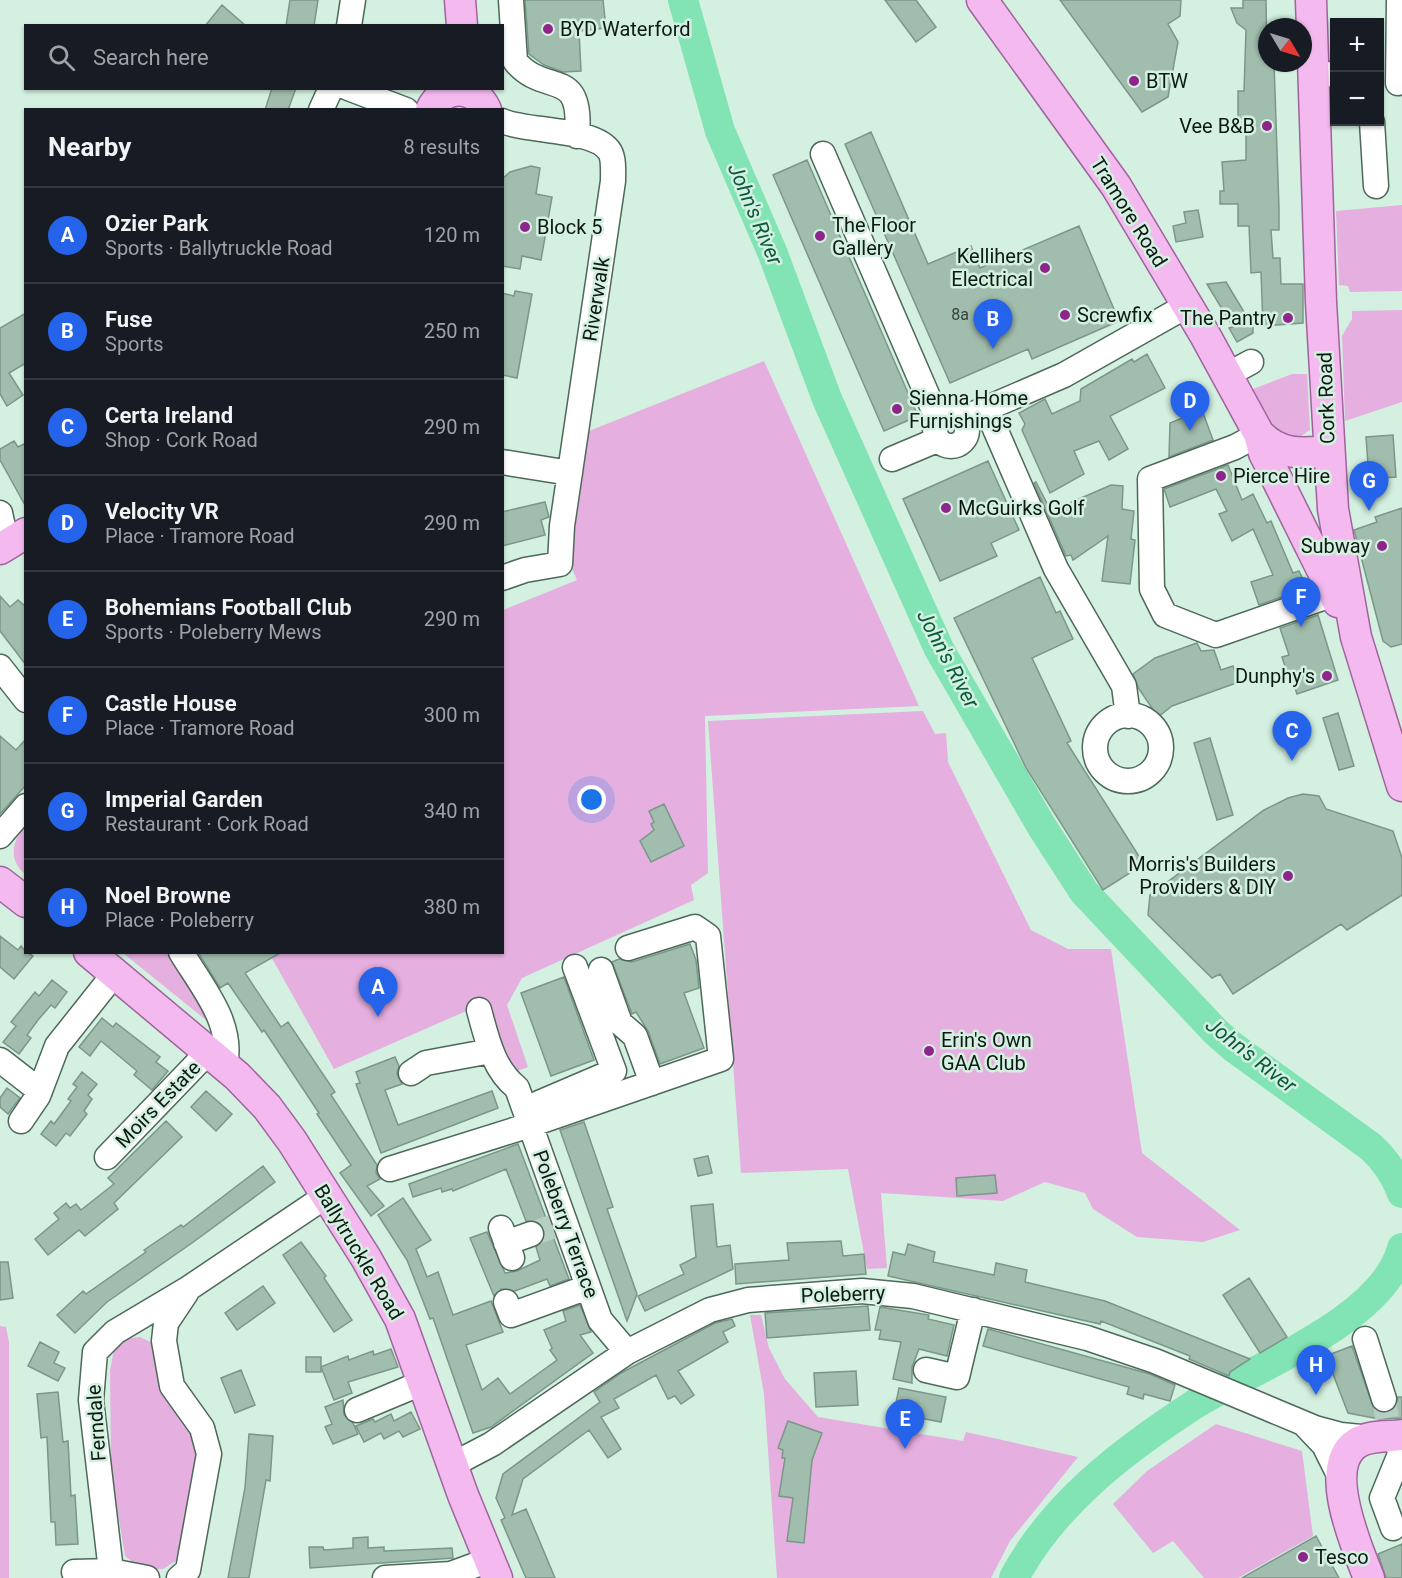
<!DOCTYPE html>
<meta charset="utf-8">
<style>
:root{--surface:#171b24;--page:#242831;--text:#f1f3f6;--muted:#9ea1a6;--line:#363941;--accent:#2563eb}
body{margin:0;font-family:Roboto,sans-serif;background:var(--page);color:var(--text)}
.controls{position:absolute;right:18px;top:18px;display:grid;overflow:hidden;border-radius:0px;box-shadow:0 2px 4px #0004}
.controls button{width:54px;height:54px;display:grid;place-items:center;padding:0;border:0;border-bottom:2px solid var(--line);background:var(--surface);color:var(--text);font:30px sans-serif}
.compass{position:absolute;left:1258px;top:18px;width:54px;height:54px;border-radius:50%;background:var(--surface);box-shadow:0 2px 4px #0004;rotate:128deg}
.you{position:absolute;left:592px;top:800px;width:21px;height:21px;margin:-15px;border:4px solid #fff;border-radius:50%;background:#1a73e8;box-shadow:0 0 0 9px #1a73e833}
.badge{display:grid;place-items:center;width:39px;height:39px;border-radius:50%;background:var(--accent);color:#fff;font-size:20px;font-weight:700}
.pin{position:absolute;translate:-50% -50px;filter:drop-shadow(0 2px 3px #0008)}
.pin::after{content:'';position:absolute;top:32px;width:21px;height:18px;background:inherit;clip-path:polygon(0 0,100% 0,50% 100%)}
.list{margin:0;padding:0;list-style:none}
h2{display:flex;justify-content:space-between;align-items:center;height:78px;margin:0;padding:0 24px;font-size:26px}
h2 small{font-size:20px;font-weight:400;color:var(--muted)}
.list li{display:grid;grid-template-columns:39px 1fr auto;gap:18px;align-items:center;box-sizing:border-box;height:96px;padding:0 24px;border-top:2px solid var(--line)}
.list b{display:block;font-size:22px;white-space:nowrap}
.list p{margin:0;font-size:20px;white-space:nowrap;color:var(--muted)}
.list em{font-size:20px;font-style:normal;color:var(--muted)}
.icon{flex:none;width:33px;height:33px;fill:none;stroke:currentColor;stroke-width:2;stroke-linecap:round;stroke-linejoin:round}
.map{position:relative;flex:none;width:1402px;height:1578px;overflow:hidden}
.search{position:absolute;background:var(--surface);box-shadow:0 2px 4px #0004;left:24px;top:24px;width:480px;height:66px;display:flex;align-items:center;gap:15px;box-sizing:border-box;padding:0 21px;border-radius:0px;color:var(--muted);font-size:22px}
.panel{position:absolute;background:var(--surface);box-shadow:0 2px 4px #0004;left:24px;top:108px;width:480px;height:846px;border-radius:0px}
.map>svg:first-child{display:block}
.green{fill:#e5afdf}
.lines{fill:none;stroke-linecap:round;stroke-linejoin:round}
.river{stroke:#82e3b4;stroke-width:30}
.building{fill:#a1bdae;stroke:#7b9788;stroke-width:1.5}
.minor-tunnel{stroke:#b5d0c1;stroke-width:24;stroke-dasharray:24 12;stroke-linecap:butt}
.minor-casing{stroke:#4e685a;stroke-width:27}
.major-casing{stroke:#9f649c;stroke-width:33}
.minor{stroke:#fff;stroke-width:24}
.major{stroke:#f4baef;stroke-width:30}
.poi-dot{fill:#8e258a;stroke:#d3f0e0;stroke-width:2}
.labels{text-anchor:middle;stroke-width:5;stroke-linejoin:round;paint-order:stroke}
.number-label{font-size:16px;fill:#33423a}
.poi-label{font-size:20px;fill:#0e1913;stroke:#d3f0e0;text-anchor:start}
.street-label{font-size:20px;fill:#0e1913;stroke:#d3f0e0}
.water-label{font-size:21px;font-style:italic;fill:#0a593c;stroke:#d3f0e0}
</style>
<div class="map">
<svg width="1402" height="1578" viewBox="0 0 1402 1578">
<rect width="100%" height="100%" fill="#d3f0e0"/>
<!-- green -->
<path class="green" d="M1402 205V291L1350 292 1348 286 1339 285 1336 211Z
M1402 310V402L1345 421 1342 336 1352 319V311Z
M764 361 919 706 705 716 708 873 691 885 694 900 522 978 507 1005 528 1067 498 1078 473 1008 334 1069 269 953 502 952 503 610 577 580 570 564 589 431Z
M1292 374H1307L1310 430 1301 436 1282 439 1277 435 1253 389Z
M923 711 935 734 946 733 948 762 1031 930 1068 949H1111L1142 1153 1240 1230 1203 1242 1137 1237 1093 1209 1085 1193 1045 1182 1003 1201 881 1193 887 1268 867 1269 848 1169 741 1173 708 721Z
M25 827V874C9 861 11 841 25 827Z
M123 953H170L209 1017 206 1020Z
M750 1315H761L769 1348 785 1379 818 1417 963 1441 966 1432 1078 1457 1010 1541 991 1578H777L764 1394Z
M0 1326 6 1327 9 1342V1578H0Z
M140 1337 157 1345 201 1437 184 1556 163 1569H141L125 1556 111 1471 110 1370 116 1340Z
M1216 1424 1302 1451 1313 1536 1238 1578H1204L1173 1541 1153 1553 1113 1504 1147 1471Z"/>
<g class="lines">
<!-- river -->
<path class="river" d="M683 0 720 131 773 254 827 399 939 649 1042 827 1084 892 1216 1032 1233 1047 1371 1147C1386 1161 1395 1174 1402 1193
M1014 1578C1053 1504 1123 1451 1192 1406 1251 1368 1383 1322 1402 1248"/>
</g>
<!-- building -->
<path class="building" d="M290 0H318L314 26H286Z
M525 0H603L606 28 579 31 581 71 563 72 544 65 529 54Z
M885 0H916L936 27 916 42Z
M1060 0H1181L1180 16 1168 24 1178 42 1168 97 1142 112Z
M1243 0H1266L1267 63H1274L1279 208V230H1271L1273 258H1280L1281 284H1303V323L1263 326 1261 272 1251 273 1249 226H1238V204H1220V191H1224L1222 162 1246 160V128H1238V91H1244L1246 30 1237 23 1231 8H1243Z
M222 5 246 26H205Z
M272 88H296L288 110H265Z
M871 132 928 264 971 246 980 268 1079 226 1119 321 1032 359 1028 349 950 383 845 144Z
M807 160 918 416 884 431 773 175Z
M531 166 540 168 536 194 552 197 541 260 522 256 520 269 502 266V179L510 172Z
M1198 210 1203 237 1176 242 1173 226 1186 223 1184 212Z
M1226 282 1253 327V333L1237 342 1229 328 1233 327 1207 284Z
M515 291 532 294 517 378 502 375V293L514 296Z
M26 313V363L9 373 23 395 7 406 0 394V328Z
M1147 354 1165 388 1110 416 1128 449 1109 460 1099 441 1074 451 1084 474 1050 493 1022 430 1025 424 1019 413 1045 399 1052 414 1080 401 1081 389 1132 359 1134 362Z
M1202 410 1213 440 1169 457 1170 423Z
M1393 435 1396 477 1369 479 1366 437Z
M14 441 18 447 26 443V507L0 460V449Z
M988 461 1019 530 991 543 997 556 940 581 903 499Z
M1228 465 1242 500 1253 494 1267 523 1271 521 1293 573 1299 571 1307 588 1259 605 1251 582 1273 575 1253 529 1232 541 1219 514 1227 511 1216 489 1170 507 1164 489Z
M1036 482 1051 511 1111 485 1123 486 1122 509 1134 511 1131 539 1135 540 1130 584 1102 581 1108 536 1073 560 1071 555 1066 556 1034 483Z
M545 502 549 517 541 520 545 535 502 546V512Z
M1402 508V644L1391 647 1383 641 1354 530 1377 522 1375 517Z
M1040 577 1056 613 1060 611 1073 639 1032 658 1071 741 1067 743 1144 864 1103 890 1026 768 954 618Z
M0 596 10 607 18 600 26 607V665L0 631Z
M1318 615 1338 680 1297 694 1294 685H1291L1282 657 1289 655 1280 628Z
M1197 643 1201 651 1214 650 1221 670 1233 666 1239 682 1172 706 1158 717 1139 689 1133 674 1155 658Z
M1338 713 1354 766 1339 770 1323 718Z
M0 736 16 750 26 739V785L0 814Z
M1210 738 1233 815 1217 820 1194 743Z
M1303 794 1319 796 1326 809 1393 831 1402 858V895L1347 930 1341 924 1233 994 1220 974 1212 978 1148 915 1150 895 1264 810 1288 798Z
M664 804 684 846 651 862 640 841 654 830 651 824 654 822 649 811Z
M0 936 18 950 21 946 26 952 33 956 14 979 0 967Z
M690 944 696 960 699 988 684 993 704 1048 660 1064 648 1031 636 1012 632 1014 612 962 619 959 632 962Z
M198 952H282L245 973 281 1027 288 1022 335 1092 331 1095 377 1165 376 1173 380 1179 367 1186 384 1206 371 1216 340 1173 351 1165 317 1114 319 1113 264 1030 262 1032 228 983 220 988Z
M564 977 594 1060 551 1076 521 993Z
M52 980 67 992 55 1008 51 1005 38 1020 27 1035 31 1038 19 1054 3 1042 16 1026 11 1022 35 992 39 996Z
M102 1018 113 1027 116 1023 160 1057 156 1062 168 1071 152 1090 134 1075 137 1071 101 1041 90 1056 79 1047Z
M395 1057 399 1066 397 1074 402 1084 385 1090 398 1125 492 1091 498 1108 381 1153 356 1084 360 1083 356 1072Z
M82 1072 97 1084 88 1095 92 1099 84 1111 87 1114 70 1136 66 1133 56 1146 41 1134 51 1121 54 1124 71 1101 68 1099 77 1087 73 1084Z
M7 1088 20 1098 8 1114 0 1107V1098Z
M206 1091 232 1114 216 1131 191 1107Z
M166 1121 182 1137 114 1203 118 1209 85 1236 79 1230 48 1255 35 1239 59 1219 54 1213 66 1203 70 1208 76 1204 81 1210 114 1184 108 1178Z
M584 1122 613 1207 607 1209 637 1294 627 1321 560 1130Z
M518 1144 569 1279 550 1286 547 1279 515 1291 501 1289 494 1296 470 1238 487 1232 505 1273 517 1271 540 1260 536 1247 545 1236 540 1223 526 1221 506 1169 453 1191 452 1189 442 1192 441 1188 413 1197 409 1184Z
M708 1156 712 1173 698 1176 694 1159Z
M263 1166 275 1182 192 1243 107 1302 75 1333 57 1315 83 1291 86 1294 146 1252 144 1250 181 1225 183 1227Z
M995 1175 997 1193 957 1196 956 1178Z
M403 1198 431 1240 416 1249 427 1277 438 1272 453 1315 491 1301 503 1332 466 1345 482 1390 498 1378 510 1394 557 1360 550 1350 552 1348 544 1330 566 1321 563 1311 580 1305 591 1332 580 1335 593 1353 491 1427 473 1433 433 1318 430 1319 407 1260 378 1215Z
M713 1204 717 1247 730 1245 733 1269 645 1311 638 1296 684 1274 680 1265 696 1257 691 1206Z
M841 1241 843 1256 864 1254 866 1274 736 1284 735 1264 789 1260 787 1243Z
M301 1242 326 1276 324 1278 352 1320 334 1332 283 1255Z
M908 1244 935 1252 933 1262 994 1275 996 1263 1027 1270 1025 1282 1105 1301 1250 1359 1230 1372 1229 1376 1189 1359 1190 1356 1101 1321 1100 1324 888 1276 893 1252 905 1255Z
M0 1262H8L13 1298 0 1300Z
M1249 1278 1287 1337 1260 1353 1223 1295Z
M263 1286 275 1303 237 1330 225 1313Z
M868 1306 870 1330 767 1338 765 1313Z
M880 1307 929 1315 928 1319 954 1325 947 1356 919 1349 912 1367V1383L893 1379 901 1342 879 1339 881 1330H875Z
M732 1319 735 1326 723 1332 728 1342 678 1371 694 1395 681 1404 675 1396 668 1399 656 1375 614 1399 619 1408 601 1417 621 1449 608 1458 589 1430 523 1479 512 1515 526 1509 555 1578H526L501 1520 505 1518 496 1498 503 1474 600 1402 594 1392 621 1373 715 1323Z
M988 1329 1150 1374 1175 1385 1170 1401 1144 1394 1143 1399 1127 1394 1129 1387 983 1346Z
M40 1342 59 1352 54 1363 65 1368 58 1381 28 1366Z
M1352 1346 1374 1409 1382 1413 1389 1412 1395 1408 1398 1397H1402V1418L1379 1419 1348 1413 1328 1361 1333 1359 1331 1354Z
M391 1349 398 1367 348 1382 352 1393 334 1400 321 1367V1372H306V1357H321V1367L348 1356 349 1360 373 1351 374 1355Z
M241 1370 255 1405 235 1413 221 1378Z
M856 1371 858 1405 816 1407 814 1373Z
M899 1388 946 1397 941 1422 894 1413Z
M58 1392 63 1442 68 1441 71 1496 75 1495 78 1544 56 1545 55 1522H51L47 1437 41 1438 37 1394Z
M343 1400 344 1415 353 1423 358 1434 333 1444 325 1427 332 1424 325 1407Z
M411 1412 420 1429 403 1437 399 1431 384 1439 381 1433 364 1442 356 1426 373 1419 375 1422 391 1414 394 1421Z
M788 1421 822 1433 812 1460 804 1543 787 1541 793 1498 779 1496 785 1458H782L783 1450 778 1448Z
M249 1434 273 1436 270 1481 266 1480 249 1578H228L245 1488Z
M1316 1536 1339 1578H1242Z
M368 1537V1548L384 1547V1551L452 1548 453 1558 310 1568 309 1547H323L324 1550 353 1548V1538Z
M1402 1544V1578H1386L1378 1554Z"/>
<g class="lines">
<!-- minor-tunnel -->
<path class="minor-tunnel" d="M531 1234 552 1227
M1384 1399 1387 1418"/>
<!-- minor casing -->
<g class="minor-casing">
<path id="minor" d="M511 0 515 61C545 98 583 64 577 136
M349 26 353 0
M1313 75 1334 74
M1398 83 1399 0
M348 88 406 110
M321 110 331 88
M502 121C527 132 596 128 610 152 614 159 613 173 613 181L562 526 560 564 525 570 502 578
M1372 122 1376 186
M823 154 938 420
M1227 375 1251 362
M986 408 1056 569 1124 686 1128 716
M935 430a16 16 0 1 1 32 0a16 16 0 1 1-32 0Z
M962 419 1064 375 1188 305
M1259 434 1235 447 1150 479 1152 589 1165 615 1216 635 1334 594
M892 459 937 440
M502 462 570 473
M0 513 7 545
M0 667 26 700
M1095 748a33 33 0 1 1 66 0a33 33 0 1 1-66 0Z
M0 836 26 806
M181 952C202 987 234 1023 225 1065
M601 970 620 1023 635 1036 652 1083
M479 1010C487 1039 493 1069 517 1088L600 1320 627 1352
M0 1060 40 1091
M411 1073 426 1063 491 1051
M525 1109 614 1071 575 967
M21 1121 38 1096 57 1046 115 973
M107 1157 209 1051
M390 1169 530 1125 721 1059 708 936 695 927 628 948
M501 1228 512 1258
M506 1243 531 1234
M506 1302 511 1315 588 1287
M1365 1339 1384 1399
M926 1370 957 1377 973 1310
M357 1410 424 1382
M1305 1425 1324 1445 1341 1479
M452 1465 492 1444 627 1352 710 1310 748 1300 862 1291 913 1296 1087 1338 1155 1361 1315 1428 1341 1435 1370 1438
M1393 1528 1382 1498 1400 1454 1397 1436
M74 1572 111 1571
M147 1578 111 1571 91 1400 95 1352 115 1332 189 1288 326 1196
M179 1578 188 1570 209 1454 202 1428 172 1386 164 1341 166 1323 186 1293
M385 1578 451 1574 489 1560"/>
</g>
<!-- major casing -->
<g class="major-casing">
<path id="major" d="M460 0 462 26
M982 0 1116 186 1205 335 1259 434C1279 455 1300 454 1328 451
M1311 0 1321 302 1333 509 1356 637 1402 786
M431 110C442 85 475 83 486 110
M1259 434 1264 453 1338 602
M0 549 26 533
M0 882 26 902
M89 952 237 1076 267 1107 292 1141 366 1258 400 1319 463 1495 497 1578
M1369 1578C1357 1548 1321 1466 1357 1443 1370 1435 1387 1437 1402 1435"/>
</g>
<!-- minor -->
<use href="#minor" class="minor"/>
<!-- major -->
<use href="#major" class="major"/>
</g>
<!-- markers -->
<g class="poi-dot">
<circle cx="548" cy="29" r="6"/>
<circle cx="1134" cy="81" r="6"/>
<circle cx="1267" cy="126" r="6"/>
<circle cx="525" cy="227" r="6"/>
<circle cx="820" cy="236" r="6"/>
<circle cx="1045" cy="268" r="6"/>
<circle cx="1065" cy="315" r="6"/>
<circle cx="1288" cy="318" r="6"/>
<circle cx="897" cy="409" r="6"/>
<circle cx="1221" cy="476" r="6"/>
<circle cx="946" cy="508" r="6"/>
<circle cx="1382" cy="546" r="6"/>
<circle cx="1327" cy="676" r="6"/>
<circle cx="1288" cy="876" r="6"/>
<circle cx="929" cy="1051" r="6"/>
<circle cx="1303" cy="1557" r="6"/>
</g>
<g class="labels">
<!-- number labels -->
<g class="number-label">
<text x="960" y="320">8a</text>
</g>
<!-- poi labels -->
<g class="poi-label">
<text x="560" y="36">BYD Waterford</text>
<text x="1146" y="88">BTW</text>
<text x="1255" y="133" text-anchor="end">Vee B&amp;B</text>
<text x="832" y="232">The Floor<tspan x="832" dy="23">Gallery</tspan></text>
<text x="537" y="234">Block 5</text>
<text x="1033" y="263" text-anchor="end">Kellihers<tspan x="1033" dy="23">Electrical</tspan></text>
<text x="1077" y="322">Screwfix</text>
<text x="1276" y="325" text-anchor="end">The Pantry</text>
<text x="909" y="405">Sienna Home<tspan x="909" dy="23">Furnishings</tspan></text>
<text x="1233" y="483">Pierce Hire</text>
<text x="958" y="515">McGuirks Golf</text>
<text x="1370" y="553" text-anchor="end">Subway</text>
<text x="1315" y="683" text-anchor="end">Dunphy's</text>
<text x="1276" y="871" text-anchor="end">Morris's Builders<tspan x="1276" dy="23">Providers &amp; DIY</tspan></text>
<text x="941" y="1047">Erin's Own<tspan x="941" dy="23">GAA Club</tspan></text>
<text x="1315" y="1564">Tesco</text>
</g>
<!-- street labels -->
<g class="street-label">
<text transform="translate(1129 212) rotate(58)" y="7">Tramore Road</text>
<text transform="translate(596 299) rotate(-81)" y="7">Riverwalk</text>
<text transform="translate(1326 398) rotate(-92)" y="7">Cork Road</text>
<text transform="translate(158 1104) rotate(-46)" y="7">Moirs Estate</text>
<text transform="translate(566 1224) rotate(70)" y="7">Poleberry Terrace</text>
<text transform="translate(359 1252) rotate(59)" y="7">Ballytruckle Road</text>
<text transform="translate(843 1294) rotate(-2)" y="7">Poleberry</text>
<text transform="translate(96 1423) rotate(-94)" y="7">Ferndale</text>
</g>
<!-- water labels -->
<g class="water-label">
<text transform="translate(755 214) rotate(67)" y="7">John's River</text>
<text transform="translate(948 659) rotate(62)" y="7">John's River</text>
<text transform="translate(1251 1055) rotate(38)" y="7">John's River</text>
</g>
</g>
</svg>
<div class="controls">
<button>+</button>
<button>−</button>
</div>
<svg class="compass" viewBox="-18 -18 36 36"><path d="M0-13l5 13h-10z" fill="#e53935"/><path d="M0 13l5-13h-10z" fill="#9ea1a6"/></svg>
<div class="you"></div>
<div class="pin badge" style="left:378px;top:1017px">A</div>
<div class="pin badge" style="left:993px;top:349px">B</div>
<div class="pin badge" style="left:1292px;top:761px">C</div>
<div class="pin badge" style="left:1190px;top:431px">D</div>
<div class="pin badge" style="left:905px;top:1449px">E</div>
<div class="pin badge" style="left:1301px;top:627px">F</div>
<div class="pin badge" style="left:1369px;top:511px">G</div>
<div class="pin badge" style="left:1316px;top:1395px">H</div>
<div class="search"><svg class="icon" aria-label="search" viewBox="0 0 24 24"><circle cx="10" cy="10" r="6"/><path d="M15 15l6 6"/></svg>Search here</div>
<section class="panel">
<h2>Nearby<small>8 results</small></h2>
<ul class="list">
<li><span class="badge">A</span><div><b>Ozier Park</b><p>Sports · Ballytruckle Road</p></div><em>120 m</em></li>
<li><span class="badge">B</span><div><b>Fuse</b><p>Sports</p></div><em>250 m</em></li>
<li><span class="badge">C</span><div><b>Certa Ireland</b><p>Shop · Cork Road</p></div><em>290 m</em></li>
<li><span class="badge">D</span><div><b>Velocity VR</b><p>Place · Tramore Road</p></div><em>290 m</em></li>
<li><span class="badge">E</span><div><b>Bohemians Football Club</b><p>Sports · Poleberry Mews</p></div><em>290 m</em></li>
<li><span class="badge">F</span><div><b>Castle House</b><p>Place · Tramore Road</p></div><em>300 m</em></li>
<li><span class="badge">G</span><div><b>Imperial Garden</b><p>Restaurant · Cork Road</p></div><em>340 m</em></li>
<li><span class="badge">H</span><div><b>Noel Browne</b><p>Place · Poleberry</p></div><em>380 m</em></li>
</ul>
</section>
</div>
